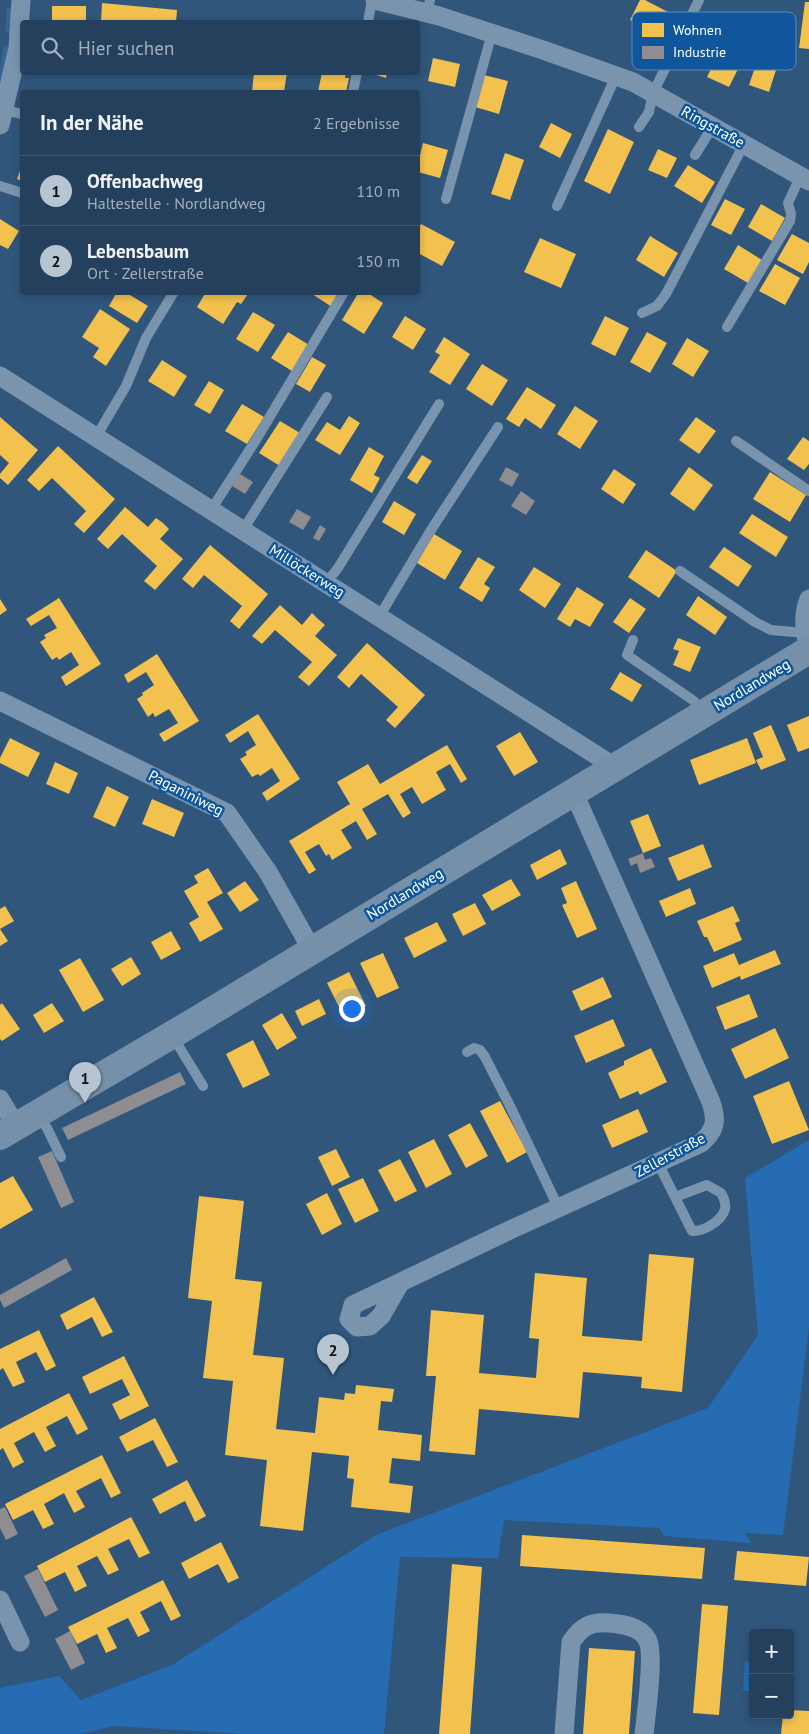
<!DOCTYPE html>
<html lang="de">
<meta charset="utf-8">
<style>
:root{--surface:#24405d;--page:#2c4763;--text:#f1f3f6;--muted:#a3afbc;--line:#415972;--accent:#b7c4d1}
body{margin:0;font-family:"PT Sans",sans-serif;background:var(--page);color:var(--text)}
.controls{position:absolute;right:15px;bottom:15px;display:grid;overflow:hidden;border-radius:5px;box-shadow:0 2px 8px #0003}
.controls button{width:45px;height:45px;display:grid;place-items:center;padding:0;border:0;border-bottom:1px solid var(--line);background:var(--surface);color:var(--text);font:25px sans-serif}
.you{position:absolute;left:351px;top:1008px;width:18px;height:18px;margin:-12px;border:4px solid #fff;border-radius:50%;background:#1a73e8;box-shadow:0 0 0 8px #1a73e833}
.badge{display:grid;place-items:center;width:32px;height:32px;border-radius:50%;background:var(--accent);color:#111;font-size:16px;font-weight:700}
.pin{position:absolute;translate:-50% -41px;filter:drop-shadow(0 1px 2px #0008)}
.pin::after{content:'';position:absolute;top:26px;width:18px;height:15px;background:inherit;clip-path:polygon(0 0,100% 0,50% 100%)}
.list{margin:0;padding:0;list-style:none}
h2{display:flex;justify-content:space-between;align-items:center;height:65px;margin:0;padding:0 20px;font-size:21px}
h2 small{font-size:16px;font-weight:400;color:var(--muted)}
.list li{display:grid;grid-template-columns:32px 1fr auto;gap:15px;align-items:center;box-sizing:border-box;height:70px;padding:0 20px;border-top:1px solid var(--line)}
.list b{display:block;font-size:19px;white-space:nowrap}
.list p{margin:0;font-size:16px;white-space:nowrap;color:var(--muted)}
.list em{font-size:16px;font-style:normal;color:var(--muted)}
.icon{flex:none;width:28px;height:28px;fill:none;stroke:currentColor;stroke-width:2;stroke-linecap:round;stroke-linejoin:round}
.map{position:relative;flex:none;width:809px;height:1734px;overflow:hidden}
.search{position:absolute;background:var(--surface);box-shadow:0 2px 8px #0003;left:20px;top:20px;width:400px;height:55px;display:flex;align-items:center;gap:12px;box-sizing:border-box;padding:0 18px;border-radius:5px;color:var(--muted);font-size:19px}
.panel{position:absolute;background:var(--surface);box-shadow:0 2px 8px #0003;left:20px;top:90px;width:400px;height:205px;border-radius:5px}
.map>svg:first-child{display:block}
.green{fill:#256cb2}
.homes{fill:#f2c14e}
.industry{fill:#8d8d92}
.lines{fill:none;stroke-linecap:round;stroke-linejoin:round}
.stream{stroke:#356597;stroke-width:5}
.lane{stroke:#7b94ae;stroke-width:10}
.street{stroke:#7b94ae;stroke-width:19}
.secondary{stroke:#7690aa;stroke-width:28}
.labels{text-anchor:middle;stroke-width:5;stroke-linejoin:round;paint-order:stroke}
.street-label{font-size:15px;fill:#fff;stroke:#10569c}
.key{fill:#10569c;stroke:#5889ba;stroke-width:1}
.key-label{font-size:14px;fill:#fff}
</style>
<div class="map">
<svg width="809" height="1734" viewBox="0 0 809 1734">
<rect width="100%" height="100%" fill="#30567c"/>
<!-- green -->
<path class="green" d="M809 1140V1326L783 1535 745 1533 751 1543 664 1536 659 1528 504 1520 498 1558 400 1557 384 1734H245L114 1726 80 1734H0V1688L59 1676 81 1700 172 1665 376 1535 708 1408 758 1335 745 1178Z
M745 1661H753V1691H743Z"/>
<!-- homes -->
<path class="homes" d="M640 0H645L668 12 657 33 630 20Z
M805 2H809V49L799 48Z
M102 3 177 10 176 22H101Z
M52 6H86V22H52Z
M690 37 741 63 729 87 707 77 711 69 681 53Z
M433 58 460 64 455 87 428 81Z
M756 64 776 70 769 92 749 85Z
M254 72H287L284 92H252Z
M322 72H346L345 78H349L346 92H318Z
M367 72H387L386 78Z
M484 75 508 81 499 114 475 107Z
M551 123 572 134 560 158 539 147Z
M608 129 634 142 610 194 584 181Z
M423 143 448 150 440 178 418 172V164Z
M658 149 677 158 667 178 648 170Z
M505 153 524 160 510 200 491 194Z
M688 165 715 182 702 203 674 186Z
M22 166V181L17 179Z
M725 199 745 209 731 235 711 225Z
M761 204 785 218 772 241 748 227Z
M0 219 19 231 8 249 0 245Z
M421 224 455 242 442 266 418 253V231Z
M792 234 809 243V262L803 274 777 260Z
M650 236 678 253 664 277 636 260Z
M540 238 576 254 561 288 524 272Z
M738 245 762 260 748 283 724 269Z
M775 264 800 278 785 305 759 291Z
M117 292H125L148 306 137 323 109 306Z
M206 292H223L227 295 229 292 248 294 241 304 237 302 223 324 197 307Z
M314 292H341L332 307 312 294Z
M359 292H366L383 303 364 334 342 320Z
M100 309 130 329 106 366 93 357 99 348 82 337Z
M253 312 275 325 258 352 236 339Z
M405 316 426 329 413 350 392 337Z
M605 316 629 328 615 356 591 344Z
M288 332 309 345 292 371 271 358Z
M647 332 667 343 650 373 630 362Z
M444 337 470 354 450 385 429 372 440 355 435 352Z
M687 338 709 351 693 377 672 364Z
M312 357 326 365 310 392 296 384Z
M162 360 187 376 174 397 148 381Z
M482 364 508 380 492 406 466 389Z
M209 381 224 390 210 414 194 405Z
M527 387 556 405 541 429 525 418 519 427 506 419Z
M242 404 264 417 247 444 225 431Z
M575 406 598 421 580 449 557 434Z
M349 416 360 423 340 455 315 440 327 422 340 430Z
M0 417 38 450 8 485 0 478V474L9 463 0 455Z
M696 417 716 431 699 454 679 440Z
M280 421 300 433 280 466 259 453Z
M803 437 809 441V464L804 470 787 459Z
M58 446 115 499 84 533 74 524 86 511 52 478 39 491 27 480Z
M369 447 384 456 374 475 380 478 372 493 350 480Z
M422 455 432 461 417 484 407 478Z
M689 467 713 485 694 511 670 494Z
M614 469 636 484 623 504 601 489Z
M770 472 806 495 790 522 753 499Z
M394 501 416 514 404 535 382 522Z
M125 507 148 527 156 518 163 523 169 529 160 539 183 559 155 590 144 581 157 566 122 534 108 549 97 539Z
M752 514 788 537 776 557 739 533Z
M434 534 462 551 445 580 417 563Z
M210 545 268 594 239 629 230 621 242 606 204 575 193 588 182 579Z
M724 547 752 566 738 587 709 567Z
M646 550 677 571 659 598 628 577Z
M478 557 495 567 484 584 490 588 482 602 459 588Z
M534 567 561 584 545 608 519 590Z
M577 587 604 604 590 627 575 619 570 627 557 619Z
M698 596 727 617 715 635 686 615Z
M59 598 101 664 66 686 61 677 79 665 71 652 59 660 57 657 52 660 40 642 46 638 44 635 57 628 49 615 31 626 26 619Z
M630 598 646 609 629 633 613 622Z
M0 599 7 610 0 615Z
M280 605 302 625 312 613 318 619 325 625 315 636 337 655 309 686 298 677 312 662 275 630 262 644 252 636Z
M678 638 701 647 690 672 673 665 679 651 673 649Z
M367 643 425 695 395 728 386 720 398 707 361 674 349 688 337 677Z
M157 654 199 721 164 742 159 734 178 723 169 709 155 717 153 713 148 717 137 699 143 695 142 693 154 685 146 672 128 683 124 675Z
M620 672 642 685 632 702 610 689Z
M258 714 300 779 267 801 262 793 280 781 272 768 260 776 258 774 252 777 240 759 247 755 245 752 256 745 248 731 230 743 225 735Z
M809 716V748L798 752 787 725Z
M771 725 786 760 761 770 756 760 763 757 753 733Z
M520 732 538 762 514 776 496 746Z
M10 738 40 753 28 777 0 763V758Z
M747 738 756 763 699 785 690 760Z
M447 745 467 779 461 783 450 764 436 772 446 790 422 804 412 787 400 794 411 813 403 818 388 794 362 809 377 834 367 840 356 821 341 830 352 848 332 860 329 854 326 856 319 844 305 852 316 870 309 874 289 841 350 804 337 782 368 764 380 784Z
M55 762 78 773 69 794 46 784Z
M107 786 129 797 115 827 93 817Z
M152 799 184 813 174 837 142 824Z
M648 814 661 846 643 853 630 821Z
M703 844 712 867 678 881 668 858Z
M560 849 567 864 537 880 530 865Z
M208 868 223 893 207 902 223 929 200 942 189 923 199 917 184 891 198 883 194 876Z
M511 879 521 895 492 911 482 895Z
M245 881 259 900 240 912 227 893Z
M576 881 597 929 577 938 562 905 567 903 561 888Z
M690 888 696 904 666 917 659 901Z
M475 903 486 924 463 936 452 914Z
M5 906 14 921 0 929 8 941 0 946V909Z
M733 906 740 921 735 923 742 940 714 952 707 937H704L697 921Z
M437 922 447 941 414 958 404 938Z
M171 931 181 949 161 960 151 942Z
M775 950 781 964 741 980 740 976 712 988 703 966 734 953 739 965Z
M383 953 399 988 377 998 360 963Z
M131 957 141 974 122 986 111 969Z
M80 958 104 1000 83 1012 59 970Z
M349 972 366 1006 344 1017 327 983Z
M603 977 612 997 581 1011 572 991Z
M749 994 758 1017 725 1030 716 1007Z
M319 999 326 1014 302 1026 295 1011Z
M2 1003 20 1029 2 1041 0 1039V1005Z
M52 1003 64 1021 44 1033 33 1015Z
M282 1013 297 1038 277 1050 262 1025Z
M613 1019 625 1046 586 1063 574 1036Z
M775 1028 789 1058 745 1079 731 1049Z
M253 1040 270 1075 243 1088 226 1054Z
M651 1048 667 1082 640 1095 638 1091 620 1099 608 1073 624 1065V1061Z
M789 1081 809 1130 772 1144 753 1096Z
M500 1101 527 1152 507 1163 480 1111Z
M638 1109 648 1132 612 1148 602 1125Z
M470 1123 488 1156 466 1168 448 1135Z
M434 1139 452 1174 426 1188 408 1152Z
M336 1149 350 1177 332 1186 318 1157Z
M400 1159 417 1191 395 1202 378 1170Z
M13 1176 33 1210 0 1229V1183Z
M363 1178 379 1211 355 1223 338 1189Z
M327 1193 342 1224 322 1235 306 1204Z
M199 1196 244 1201 235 1279 262 1282 253 1355 284 1358 276 1429 315 1433 319 1397 344 1400 345 1393 355 1394 356 1385 394 1389 392 1402 381 1401 378 1430 422 1435 420 1461 392 1458 389 1483 413 1486 410 1513 351 1507 354 1479 347 1478 349 1456 312 1452 303 1531 260 1526 267 1460 225 1455 233 1381 203 1378 212 1301 188 1298Z
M649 1254 694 1258 682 1392 641 1388 642 1377 583 1372 579 1418 479 1409 475 1455 429 1451 436 1376H426L431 1310 484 1315 479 1373 536 1378 539 1339 529 1338 535 1273 587 1278 582 1336 642 1341Z
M94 1297 113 1332 102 1337 92 1317 67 1330 60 1315Z
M39 1330 56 1366 46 1371 36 1352 16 1362 25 1382 13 1387 3 1368 0 1370V1349Z
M124 1356 149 1406 120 1420 112 1404 130 1395 122 1379 90 1394 82 1377Z
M69 1393 88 1429 77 1435 67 1416 46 1427 56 1446 45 1452 34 1432 14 1443 24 1462 13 1468 3 1448 0 1450V1429Z
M155 1418 178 1462 167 1467 153 1440 127 1452 119 1437Z
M102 1455 121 1493 111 1498 101 1478 76 1491 85 1507 74 1513 64 1493 44 1504 54 1524 43 1529 33 1510 13 1520 5 1504Z
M187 1480 206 1516 195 1522 185 1501 160 1514 152 1499Z
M131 1517 150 1553 139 1558 129 1539 108 1549 119 1570 108 1575 97 1556 77 1566 87 1586 75 1592 65 1572 45 1582 37 1566Z
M522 1535 705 1548 702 1579 520 1566Z
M221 1542 239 1578 228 1583 218 1564 189 1579 181 1563Z
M737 1551 809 1557 806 1586 734 1580Z
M452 1564 482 1567 470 1734H439Z
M163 1580 181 1616 171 1621 161 1601 140 1612 150 1631 138 1637 128 1618 107 1628 117 1648 106 1653 97 1634 77 1644 68 1627Z
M702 1604 728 1606 719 1715 693 1713Z
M589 1648 635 1651 629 1734H583Z
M790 1710 809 1711V1734H781L783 1715H790Z"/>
<!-- industry -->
<path class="industry" d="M506 467 519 474 512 487 499 480Z
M240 474 253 482 245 494 232 486Z
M521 491 535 501 526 515 511 506Z
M297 509 311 517 303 530 289 522Z
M320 525 326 529 319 541 313 538Z
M643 853 645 860 651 858 655 867 640 873 637 863 631 866 628 859Z
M180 1072 186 1084 68 1140 62 1128Z
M52 1151 74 1202 61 1208 38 1157Z
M66 1258 72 1270 4 1308 0 1300V1295Z
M5 1507 18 1534 6 1540 0 1528V1509Z
M38 1569 58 1610 45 1617 24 1576Z
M70 1631 85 1663 71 1670 55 1639Z"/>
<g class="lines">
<!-- stream -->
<path class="stream" d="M8 31 9 10
M0 81 6 48"/>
<!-- lane -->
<path class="lane" d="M427 13 430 0
M368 22 372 0
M353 92 357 72
M4 110 22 114
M639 127 649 112 653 93 699 0
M695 155 713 126
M0 186 22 193
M446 199 492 33
M557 206 616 76
M642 313 657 306 666 294 744 144
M727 327 790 221 791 214 788 203 800 177
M96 437 126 386 146 338 174 292
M736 441 809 491
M211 510 256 440 344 292
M243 530 327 397
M680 571 755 622 771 630 805 633
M326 583 338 568 439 404
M379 617 431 530 498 427
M633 640 627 655 694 701 701 714
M172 1035 203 1086
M467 1052 474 1048 480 1050 485 1057 510 1106 559 1209
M38 1115 47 1128 61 1157
M658 1163 692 1231C703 1232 722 1221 725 1209 726 1204 724 1198 721 1193L707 1185 675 1197"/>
<!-- street -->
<path class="street" d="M375 0 439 16 543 50 633 82 809 181
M0 125 18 48 21 0
M0 376 615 767
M809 599C802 615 805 633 809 649
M0 701 227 813 268 872 312 950
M0 1099 16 1126
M400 1283 381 1316 370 1326 357 1327 349 1319 353 1305 512 1229 701 1143C716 1130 717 1120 711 1102L574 793
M0 1600 20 1642
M564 1734 571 1642C581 1627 591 1621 609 1623 622 1624 640 1626 647 1639 655 1652 646 1716 644 1734"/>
<!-- secondary -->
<path class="secondary" d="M0 1136 192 1023 809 650"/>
</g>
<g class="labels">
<!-- street labels -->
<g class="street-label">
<text transform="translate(713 127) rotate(29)" y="5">Ringstraße</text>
<text transform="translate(307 571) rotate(32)" y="5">Millöckerweg</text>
<text transform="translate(752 685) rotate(-31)" y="5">Nordlandweg</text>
<text transform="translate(186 793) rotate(27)" y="5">Paganiniweg</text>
<text transform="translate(405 894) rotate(-31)" y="5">Nordlandweg</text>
<text transform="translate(670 1155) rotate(-28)" y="5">Zellerstraße</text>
</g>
</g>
<!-- legend -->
<rect x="632" y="12" width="164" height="58" rx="8" class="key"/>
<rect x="642" y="23" width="22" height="14" fill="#f2c14e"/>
<rect x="642" y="46" width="22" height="13" fill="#8d8d92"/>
<g class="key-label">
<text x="673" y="35">Wohnen</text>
<text x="673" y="57">Industrie</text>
</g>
</svg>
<div class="controls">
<button>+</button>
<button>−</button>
</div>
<div class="you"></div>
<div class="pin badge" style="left:85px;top:1103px">1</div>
<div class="pin badge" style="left:333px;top:1375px">2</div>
<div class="search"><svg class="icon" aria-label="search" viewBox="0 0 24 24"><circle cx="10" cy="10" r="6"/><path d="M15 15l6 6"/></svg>Hier suchen</div>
<section class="panel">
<h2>In der Nähe<small>2 Ergebnisse</small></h2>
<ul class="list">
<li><span class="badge">1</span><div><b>Offenbachweg</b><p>Haltestelle · Nordlandweg</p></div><em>110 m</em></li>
<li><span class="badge">2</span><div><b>Lebensbaum</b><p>Ort · Zellerstraße</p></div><em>150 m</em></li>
</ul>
</section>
</div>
